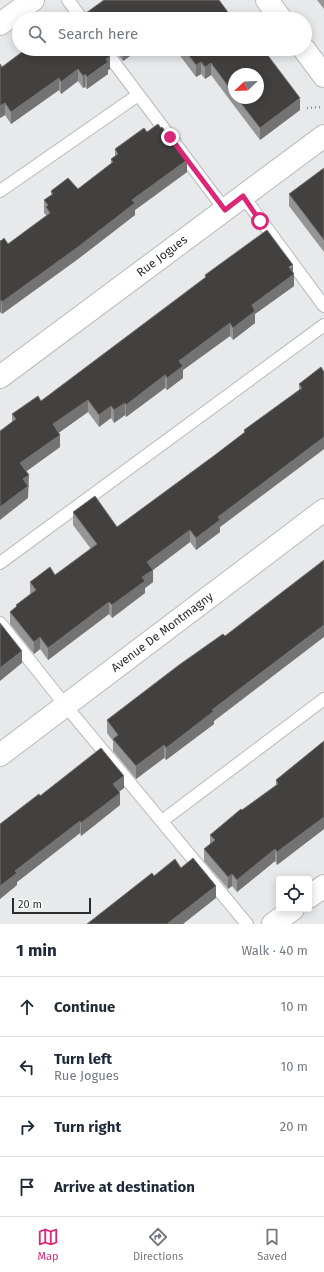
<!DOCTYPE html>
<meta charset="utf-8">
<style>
:root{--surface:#fff;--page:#f2f2f3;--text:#1f2937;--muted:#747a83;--line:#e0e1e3;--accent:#db2777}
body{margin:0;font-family:"Fira Sans",sans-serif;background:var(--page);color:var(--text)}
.controls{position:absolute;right:12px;bottom:12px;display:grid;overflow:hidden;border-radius:4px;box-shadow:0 2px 10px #0003}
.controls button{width:36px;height:36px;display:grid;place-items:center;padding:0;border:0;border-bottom:1px solid var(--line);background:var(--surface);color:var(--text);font:20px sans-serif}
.compass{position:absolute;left:228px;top:68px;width:36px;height:36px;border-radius:50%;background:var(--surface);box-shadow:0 2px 10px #0003;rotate:247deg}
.scale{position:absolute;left:12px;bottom:10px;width:79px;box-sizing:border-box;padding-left:4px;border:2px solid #2c2c2d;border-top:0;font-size:11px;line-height:14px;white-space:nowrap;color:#2c2c2d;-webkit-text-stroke:3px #fff;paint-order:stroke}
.stop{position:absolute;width:12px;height:12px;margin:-9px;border:3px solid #db2777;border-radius:50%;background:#fff}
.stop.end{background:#db2777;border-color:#fff;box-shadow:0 1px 4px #0008}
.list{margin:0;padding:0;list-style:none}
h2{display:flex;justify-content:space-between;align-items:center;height:52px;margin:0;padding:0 16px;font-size:17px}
h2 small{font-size:13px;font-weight:400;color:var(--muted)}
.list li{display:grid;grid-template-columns:26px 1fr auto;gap:12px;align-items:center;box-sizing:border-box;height:60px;padding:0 16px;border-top:1px solid var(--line)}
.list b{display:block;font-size:15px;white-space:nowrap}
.list p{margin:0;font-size:13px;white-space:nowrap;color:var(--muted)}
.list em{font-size:13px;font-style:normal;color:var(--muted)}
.icon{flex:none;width:22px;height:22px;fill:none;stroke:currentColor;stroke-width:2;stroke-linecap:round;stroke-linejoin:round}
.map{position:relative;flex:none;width:324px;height:924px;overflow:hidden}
.search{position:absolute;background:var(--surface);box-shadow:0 2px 10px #0003;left:12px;right:12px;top:12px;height:44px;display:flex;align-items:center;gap:10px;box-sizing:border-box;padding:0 14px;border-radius:22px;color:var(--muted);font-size:15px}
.sheet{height:292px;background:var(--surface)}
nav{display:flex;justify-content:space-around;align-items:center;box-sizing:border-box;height:56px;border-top:1px solid var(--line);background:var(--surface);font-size:11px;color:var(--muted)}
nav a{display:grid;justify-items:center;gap:2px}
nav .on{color:var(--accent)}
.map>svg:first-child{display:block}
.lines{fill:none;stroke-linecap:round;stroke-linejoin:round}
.lane-casing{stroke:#b9babd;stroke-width:14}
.street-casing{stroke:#b9babd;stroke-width:24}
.secondary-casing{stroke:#b9babd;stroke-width:24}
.path{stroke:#929294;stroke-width:2.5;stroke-dasharray:1 3;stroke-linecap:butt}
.lane{stroke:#fff;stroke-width:12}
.street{stroke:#fff;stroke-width:22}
.secondary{stroke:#fff;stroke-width:22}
.wall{fill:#959595;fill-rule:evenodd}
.shaded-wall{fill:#747373}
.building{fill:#42413f;stroke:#747373}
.route{stroke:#db2777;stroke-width:5}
.labels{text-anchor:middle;stroke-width:4;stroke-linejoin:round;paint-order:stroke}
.street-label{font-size:12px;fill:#2c2c2d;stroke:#fff}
</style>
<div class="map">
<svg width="324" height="924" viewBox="0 0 324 924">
<rect width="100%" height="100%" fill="#e8e9eb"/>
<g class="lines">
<!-- lane casing -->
<g class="lane-casing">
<path id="lane" d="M68 0 82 19
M104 49 225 210
M0 191 138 95
M243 196 324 306
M0 563 324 325
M0 623 65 705 247 924
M162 821 324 699"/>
</g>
<!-- street casing -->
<g class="street-casing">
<path id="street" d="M0 24 33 0
M0 377 324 136
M0 755 324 510
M309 897 324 886
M273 924 293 909"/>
</g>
<!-- secondary casing -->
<g class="secondary-casing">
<path id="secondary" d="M267 0 281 19
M304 49 324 76"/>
</g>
<!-- path -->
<path class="path" d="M307 108 322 107"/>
<!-- lane -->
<use href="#lane" class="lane"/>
<!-- street -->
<use href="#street" class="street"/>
<!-- secondary -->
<use href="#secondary" class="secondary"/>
</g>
<!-- wall -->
<path class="wall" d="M317 0H324V9Z
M113 49H140L123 61Z
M175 49H263L300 110 260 140 211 75 205 79 201 74 196 77ZM234 74 258 98H234Z
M0 64 2 67 110 69 108 70V74L87 89 85 87 83 88 78 81 61 94 59 90 11 124 5 115 0 118Z
M147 132 187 172 135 210V215L78 259 2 314 1 312 0 313V240L1 241 8 244 46 216V215L44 213V200L51 195V191L78 189 111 164V159L115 156V149Z
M324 168V252L289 206V194Z
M293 272 294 286 255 314V323L233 340 230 336 183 370V378L167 390 165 388 126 417 125 415 114 423 111 418 99 427 88 412 59 432 60 447 26 471 29 487H28V498L12 422V414L41 401 205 278V275Z
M324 372V449L220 527V532L196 550 190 542 153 570V582L145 588V593L112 618 109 614 48 660 40 649 34 654 10 624V612L16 607V605L30 595V582L55 575 91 549 73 525V512L117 527 215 455 244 433V430L299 390V384Z
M107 720 214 721V724L166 760 164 758 136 779 113 751V741L107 733Z
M324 741V829L277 865 275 861 237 892 232 886 228 889 204 861V849L210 844V835L242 810 276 785V780Z
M124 788 119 792 120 805 81 836 80 833 17 882V885L0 899 40 796Z"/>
<!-- shaded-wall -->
<path class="shaded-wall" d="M123 49H140L123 61Z
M110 57V69L108 70V74L87 89V77L106 59Z
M201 62V74L196 77V65Z
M211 63V75L205 79V67Z
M78 69V81L61 94V82Z
M85 74V87L83 88V76Z
M59 78V90L11 124V112Z
M300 98V110L260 140V128Z
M5 103V115L0 118V106Z
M187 160V172L135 210V215L78 259 2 314V302L132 200Z
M293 265V274H294V286L255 314V323L233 340V328L252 305Z
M1 300V312L0 313V301Z
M230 323V336L183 370V378L167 390V378L179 361Z
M165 375V388L126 417V405Z
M88 400V412L53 437V424Z
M125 403V415L114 423V410Z
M111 406V418L99 427V415Z
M60 435V447L20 476V463Z
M324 437V449L220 527V532L196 550V538L218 517Z
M29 475 28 498 0 520V507L23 479Z
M190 530V542L153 570V582L145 588V593L112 618V605L142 577 147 562Z
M109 602V614L48 660V648Z
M324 625V637L214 721V724L166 760V748L212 710Z
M40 637V649L34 654V642Z
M22 651V663L0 681V668Z
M164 745V758L136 779V766Z
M124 776V788L113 796V784Z
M120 793V805L81 836V823Z
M324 817V829L277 865V852Z
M80 821V833L17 882V885L0 899V886L15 871Z
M275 849V861L237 892V880Z
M232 874V886L228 889V877Z
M216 886V898L183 924H167Z"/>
<!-- building -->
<path class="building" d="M104 0H219L233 19H68L76 13 79 17 86 13Z
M26 49H104L110 57 106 59 108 62 87 77 85 74 83 76 78 69 61 82 59 78 11 112 5 103 0 106V64L2 67Z
M184 49H263L300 98 260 128 237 98H258V74H234V94L211 63 205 67 201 62 196 65Z
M158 124 161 128 162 127 187 160 132 200 135 203 78 247 2 302 1 300 0 301V240L1 241 4 238 8 244 50 213 46 207 48 205 44 200 53 194 51 191 68 178 78 189 113 162 111 159 118 154 115 149 144 128 147 132Z
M324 168V240L289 194Z
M267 230 293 265 289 267 294 274 252 305 255 311 233 328 230 323 179 361 183 366 167 378 165 375 126 405 125 403 114 410 111 406 99 415 88 400 53 424 60 435 20 463 29 475 23 479 28 486 0 507V431L16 419 12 414 38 396 41 401 206 277 205 275Z
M321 367 324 372V437L218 517 220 520 196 538 190 530 147 562 153 570 142 577 145 581 112 605 109 602 48 648 40 637 34 642 10 612 17 606 16 605 36 590 30 582 50 567 55 575 97 544 73 512 95 496 117 527 215 455 245 432 244 430 302 388 299 384Z
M324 560V625L212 710 214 711 166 748 164 745 136 766 113 739 118 735 107 720 179 665 223 634 225 636Z
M0 623 22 651 0 668Z
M324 741V817L277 852 275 849 237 880 232 874 228 877 204 849 215 840 210 835 241 809 242 810 278 784 276 780Z
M101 748 124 776 113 784 120 793 81 823 80 821 15 871 17 873 0 886V824L39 794 40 796Z
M193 858 216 886 167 924H87L152 873 154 876 175 859 181 868Z"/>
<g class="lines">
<!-- route -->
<path class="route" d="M170 137 225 210 243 196 260 221"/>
</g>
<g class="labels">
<!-- street labels -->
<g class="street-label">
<text transform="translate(162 256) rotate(-37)" y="4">Rue Jogues</text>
<text transform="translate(162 632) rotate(-37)" y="4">Avenue De Montmagny</text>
</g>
</g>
</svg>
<div class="controls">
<button><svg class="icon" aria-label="locate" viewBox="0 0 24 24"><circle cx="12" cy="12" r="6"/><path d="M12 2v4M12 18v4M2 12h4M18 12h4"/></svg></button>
</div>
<svg class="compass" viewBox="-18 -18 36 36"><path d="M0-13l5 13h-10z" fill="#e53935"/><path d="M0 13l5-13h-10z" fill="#747a83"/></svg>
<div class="scale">20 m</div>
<div class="stop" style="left:260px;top:221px"></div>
<div class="stop end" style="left:170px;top:137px"></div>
<div class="search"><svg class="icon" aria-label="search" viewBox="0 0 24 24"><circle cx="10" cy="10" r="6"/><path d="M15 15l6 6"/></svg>Search here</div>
</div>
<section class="sheet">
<h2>1 min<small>Walk · 40 m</small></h2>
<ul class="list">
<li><svg class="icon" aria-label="ahead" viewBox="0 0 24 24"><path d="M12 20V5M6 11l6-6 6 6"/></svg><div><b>Continue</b></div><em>10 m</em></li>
<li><svg class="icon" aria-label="left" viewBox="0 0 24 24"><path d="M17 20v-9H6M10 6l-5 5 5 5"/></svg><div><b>Turn left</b><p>Rue Jogues</p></div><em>10 m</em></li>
<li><svg class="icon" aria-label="right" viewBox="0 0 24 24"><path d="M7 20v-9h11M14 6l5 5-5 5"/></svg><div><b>Turn right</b></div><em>20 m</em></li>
<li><svg class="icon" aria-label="arrive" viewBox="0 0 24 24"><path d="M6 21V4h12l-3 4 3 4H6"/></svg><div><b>Arrive at destination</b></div></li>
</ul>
</section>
<nav>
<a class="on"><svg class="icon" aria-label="map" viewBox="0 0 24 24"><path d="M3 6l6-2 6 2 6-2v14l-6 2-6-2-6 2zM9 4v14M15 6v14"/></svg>Map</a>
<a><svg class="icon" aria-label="directions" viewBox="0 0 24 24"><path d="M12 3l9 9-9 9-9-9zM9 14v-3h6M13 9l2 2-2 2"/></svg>Directions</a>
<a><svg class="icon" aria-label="saved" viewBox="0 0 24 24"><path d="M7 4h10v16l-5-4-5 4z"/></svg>Saved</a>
</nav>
